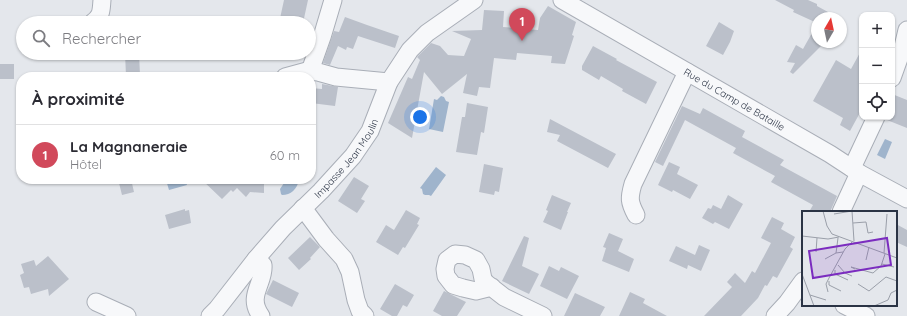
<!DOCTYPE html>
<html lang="fr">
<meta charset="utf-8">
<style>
:root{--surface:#fff;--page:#f2f2f3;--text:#2b2b33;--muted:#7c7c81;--line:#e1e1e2;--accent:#d1495b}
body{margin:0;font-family:Quicksand,sans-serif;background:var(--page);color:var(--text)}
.controls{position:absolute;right:12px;top:12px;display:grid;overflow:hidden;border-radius:8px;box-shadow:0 1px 3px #0004}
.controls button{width:36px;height:36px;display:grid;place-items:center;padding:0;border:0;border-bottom:1px solid var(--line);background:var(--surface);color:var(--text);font:20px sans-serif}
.compass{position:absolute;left:811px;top:12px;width:36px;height:36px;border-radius:50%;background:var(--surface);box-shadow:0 1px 3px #0004;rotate:9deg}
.you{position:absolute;left:420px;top:117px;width:14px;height:14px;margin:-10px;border:3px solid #fff;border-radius:50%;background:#1a73e8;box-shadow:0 0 0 6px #1a73e833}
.badge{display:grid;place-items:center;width:26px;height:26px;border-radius:50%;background:var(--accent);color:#fff;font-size:13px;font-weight:700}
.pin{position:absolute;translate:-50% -33px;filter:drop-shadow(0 1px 2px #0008)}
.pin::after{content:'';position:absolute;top:21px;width:14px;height:12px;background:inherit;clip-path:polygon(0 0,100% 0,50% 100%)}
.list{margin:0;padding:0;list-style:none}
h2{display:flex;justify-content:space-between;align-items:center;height:52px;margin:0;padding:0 16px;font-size:17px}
h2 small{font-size:13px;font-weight:400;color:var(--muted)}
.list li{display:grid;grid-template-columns:26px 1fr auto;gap:12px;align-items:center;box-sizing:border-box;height:60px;padding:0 16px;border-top:1px solid var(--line)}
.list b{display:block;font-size:15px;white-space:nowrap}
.list p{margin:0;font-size:13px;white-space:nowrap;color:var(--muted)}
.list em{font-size:13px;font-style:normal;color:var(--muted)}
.icon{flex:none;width:22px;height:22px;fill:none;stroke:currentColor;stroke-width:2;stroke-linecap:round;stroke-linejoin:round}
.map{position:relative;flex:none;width:907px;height:316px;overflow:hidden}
.search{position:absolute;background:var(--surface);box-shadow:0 1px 3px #0004;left:16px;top:16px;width:300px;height:44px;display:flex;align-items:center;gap:10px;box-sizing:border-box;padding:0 14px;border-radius:22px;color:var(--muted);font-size:15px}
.panel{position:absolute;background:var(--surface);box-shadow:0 1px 3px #0004;left:16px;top:72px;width:300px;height:112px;border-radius:16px}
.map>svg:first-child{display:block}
.water{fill:#9fb4cc}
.building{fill:#bbc0ca}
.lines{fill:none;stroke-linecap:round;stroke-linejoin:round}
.minor-casing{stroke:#a9aeb7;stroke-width:19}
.minor{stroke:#f7f8fa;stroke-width:17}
.labels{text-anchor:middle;stroke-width:3;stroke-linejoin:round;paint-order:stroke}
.street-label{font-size:10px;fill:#2b3445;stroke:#f4f6f9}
.inset-road{fill:none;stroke:#9a9fa9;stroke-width:1}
.view{fill:#7b2cbf;fill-opacity:0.15;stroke:#7b2cbf;stroke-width:2}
.inset-edge{fill:none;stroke:#2b3445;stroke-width:2}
</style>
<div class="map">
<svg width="907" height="316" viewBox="0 0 907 316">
<rect width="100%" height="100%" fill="#e4e7ec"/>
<!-- water -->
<path class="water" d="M441 96 444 97 446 101 449 102 443 132 429 129 434 99 437 100Z
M885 139 892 142 885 159 877 155Z
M436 167 446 175 431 196 429 195H425L423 194 422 189 420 188Z
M172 179H185L187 185 169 190 166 180Z
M285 179H299V180C297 189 291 195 282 195L281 194 280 189 284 183Z"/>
<!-- building -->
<path class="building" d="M284 0H308L303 23H279Z
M775 0H808L817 4V6L839 18H817V23L793 12 794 10Z
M548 6 576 22 572 35 574 36 565 64 551 63 552 56 517 53 516 60 494 58 490 88 479 87 477 96 463 93 467 74 442 94 424 72 412 138 388 123 408 77 412 79 420 60 417 57 431 43 440 46 448 55 464 56 471 39 452 31 482 30 484 10 504 11 503 27 538 30 540 18Z
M345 17 367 25 399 36 395 48 358 36 353 49 347 47 346 50 338 46 330 65 323 63 334 31 339 32Z
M719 22 734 31 730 42 723 55 706 46Z
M817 24V42H825L793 74 790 72 795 63 787 62 796 45 803 49Z
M593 46 617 59 616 60 657 82 646 104 622 91 623 89 601 76 599 80 582 70V66Z
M862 49V109L850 131 840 125 843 118 813 101 836 60 851 69Z
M125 53H139L140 75 126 76Z
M0 64H14V79H0Z
M322 84 338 87 335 106 311 103V88L322 89Z
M892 94 907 100V128L887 120 889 117H892Z
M467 103 488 107 484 133 481 132 477 155 456 152 462 117H465Z
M682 106 700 114 703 108 745 131 742 137 784 160 780 165 837 196 830 212H809L813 205 771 182 775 176 733 153 736 148 685 120 663 166 655 162Z
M550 119 616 154 608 168 557 141 560 135 547 132Z
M669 162 680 167 677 174 698 185 690 199 673 190 672 192 658 185Z
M484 164 503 168 499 192 495 191 494 195 479 192Z
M354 177 369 186 361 199 365 201 357 213 338 201Z
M118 179H131L134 192 122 195Z
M201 179H264V193L250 192 246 197 237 188 233 192 231 190 222 199Z
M552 195 571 203 567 212H568L561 230 543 222 548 211 546 210Z
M728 195 743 204 729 229 715 222 713 224 702 218 708 208 711 209 713 205 721 209Z
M185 209V211L189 210 191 223 169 229 165 215Z
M406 210 420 218 417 224 419 225 405 248 403 247 398 255 376 242 386 225 394 230Z
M772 217 784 223 781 229 795 237 790 247 793 249 777 278 773 276 767 286 765 285 758 298 741 316H704L732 287 727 282 735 273 745 283 752 271 755 273 771 243 761 238Z
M896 224 907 230V247L896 242Z
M609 233 623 239 618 251 634 259 629 272 602 261 606 248 603 247Z
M524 236 529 238 522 266 539 274 529 294 502 281Z
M310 237 320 247 310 258 311 259 299 270 288 258Z
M699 245 710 250 701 271 688 265 687 269 669 261 676 246 695 255Z
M48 256 69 279 49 296 48 289 31 294 29 287 24 288 20 275 24 273 21 264 34 260 36 266Z
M549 266 559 271 561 267 579 276 567 299 540 286Z
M273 280 299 293 292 307 266 294Z
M395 284 414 295 407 307 403 305 397 316H392L380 309Z
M444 291 466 302 457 316H442L433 311Z
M630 292 645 299 643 303 667 316H619Z
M575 293 605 307 600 316H564Z"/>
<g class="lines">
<!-- minor casing -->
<g class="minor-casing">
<g id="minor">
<path id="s1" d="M562 0 830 154 859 173 907 199"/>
<path d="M92 23C102 16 101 11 102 0"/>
<path d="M310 71 322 37 333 0"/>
<path d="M285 77 307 71 318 72 336 77 389 82"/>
<path d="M892 78 903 47 907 30"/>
<path d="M852 168 876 117"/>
<path d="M303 208 326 239 344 259 350 272 356 300 360 311 365 316"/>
<path d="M841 212 859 173"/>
<path d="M636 215C629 202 629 198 633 184L687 72"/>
<path d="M256 259 263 265C265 283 246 296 261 316"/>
<path d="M492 287 476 291 463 288 453 285 446 276 445 269 447 260 455 254 465 255 476 260 481 269 483 279 486 283 504 297 543 316"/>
<path d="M96 302 127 316"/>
<path d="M844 305 866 316"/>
<path id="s2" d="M210 316 217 309 256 259 283 228 321 191 353 156 370 131 389 82 410 50 427 33 474 0"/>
<path d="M775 316 787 303 803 281"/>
</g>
</g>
<!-- minor -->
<use href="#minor" class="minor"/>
</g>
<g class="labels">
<!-- street labels -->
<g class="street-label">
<text dy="4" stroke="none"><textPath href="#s1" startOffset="199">Rue du Camp de Bataille</textPath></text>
<text dy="4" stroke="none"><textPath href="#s2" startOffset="209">Impasse Jean Moulin</textPath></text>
</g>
</g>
<!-- overview -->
<g transform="translate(802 211)">
<rect width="95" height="95" fill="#e4e7ec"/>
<path class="inset-road" d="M21 0 25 15 30 23 95 47M50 0 52 30M32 3 50 0M51 12 64 11 66 22 71 21M0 25 26 28 37 26M14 41 15 27M34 42 36 27M82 42 85 3M23 48 34 42 41 41M64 49 67 36M80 53 92 56M36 54 43 62 50 65M53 58 49 56 71 62 79 55 83 43M33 59V63L46 69M0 63 12 95M27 70V74L39 80M56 73 67 80 84 66 95 70M26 81 24 73 27 67 43 38 50 31M8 84 24 89M72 95 86 89 89 82 95 79"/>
<path class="view" d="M85 27 89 54 11 67 7 40Z"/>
<rect width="95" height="95" class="inset-edge"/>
</g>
</svg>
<div class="controls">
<button>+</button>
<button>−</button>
<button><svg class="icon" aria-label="locate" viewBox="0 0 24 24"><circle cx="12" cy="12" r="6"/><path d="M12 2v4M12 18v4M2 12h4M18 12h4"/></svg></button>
</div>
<svg class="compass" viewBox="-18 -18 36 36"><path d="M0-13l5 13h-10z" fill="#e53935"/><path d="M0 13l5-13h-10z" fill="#7c7c81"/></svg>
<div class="you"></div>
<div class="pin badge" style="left:522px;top:41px">1</div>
<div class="search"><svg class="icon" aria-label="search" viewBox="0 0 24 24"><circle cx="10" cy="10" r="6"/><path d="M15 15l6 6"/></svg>Rechercher</div>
<section class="panel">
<h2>À proximité<small></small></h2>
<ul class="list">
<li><span class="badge">1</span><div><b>La Magnaneraie</b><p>Hôtel</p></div><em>60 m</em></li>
</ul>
</section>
</div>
